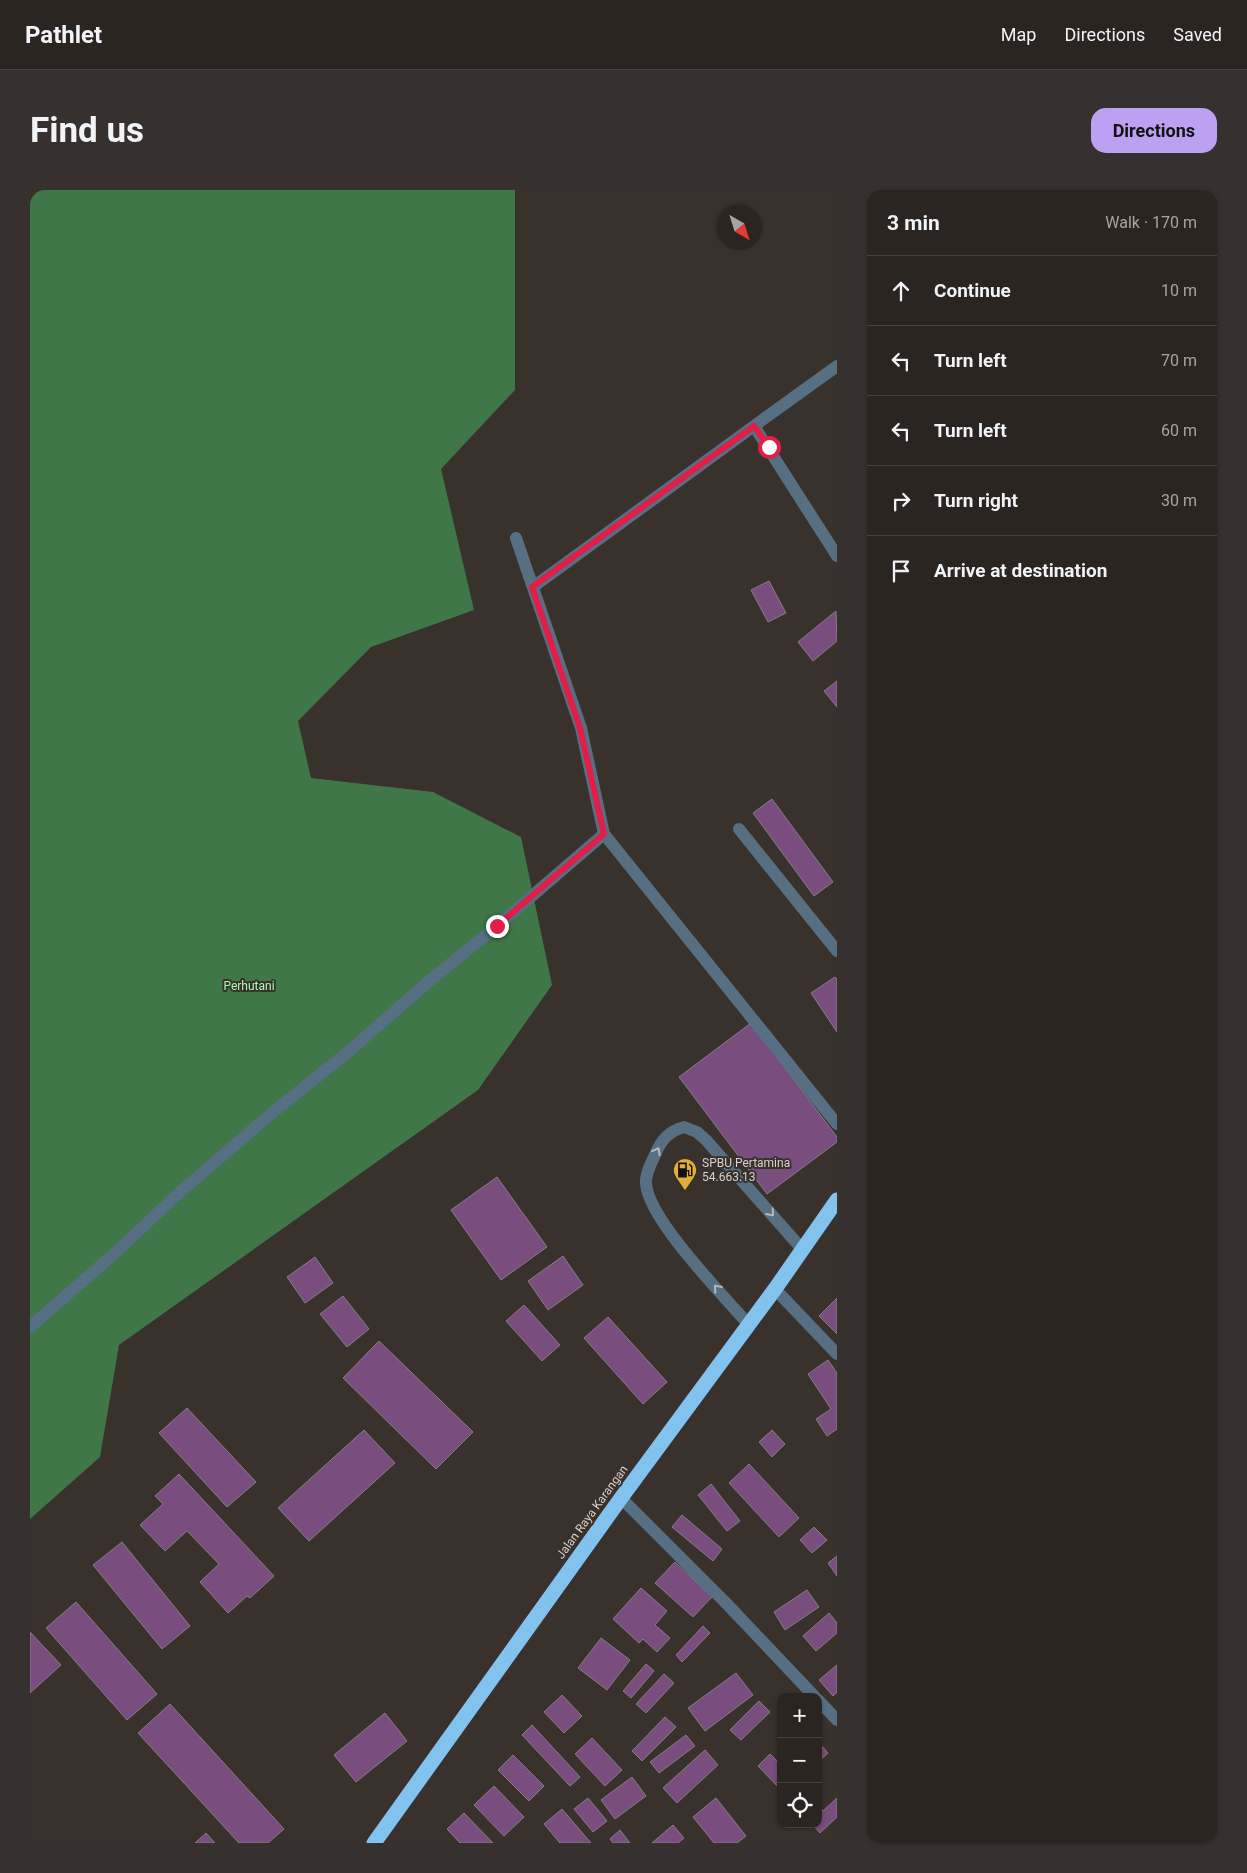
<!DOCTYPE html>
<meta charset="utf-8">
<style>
:root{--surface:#2a2521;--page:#36312e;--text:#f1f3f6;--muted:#a5a5a5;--line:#46423f;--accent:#bca0f2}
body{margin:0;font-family:Roboto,sans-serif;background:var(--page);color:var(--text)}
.controls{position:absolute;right:15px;bottom:15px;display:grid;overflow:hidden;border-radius:10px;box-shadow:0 1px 4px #0004}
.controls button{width:45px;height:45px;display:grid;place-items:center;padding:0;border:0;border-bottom:1px solid var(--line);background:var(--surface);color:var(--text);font:25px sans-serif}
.compass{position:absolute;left:687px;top:15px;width:45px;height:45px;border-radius:50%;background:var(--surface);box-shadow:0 1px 4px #0004;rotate:141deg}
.stop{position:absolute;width:15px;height:15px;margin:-11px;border:4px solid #e11d48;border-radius:50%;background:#fff}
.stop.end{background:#e11d48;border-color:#fff;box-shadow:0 1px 5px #0008}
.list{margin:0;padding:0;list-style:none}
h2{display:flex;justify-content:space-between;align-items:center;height:65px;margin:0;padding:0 20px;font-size:21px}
h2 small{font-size:16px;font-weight:400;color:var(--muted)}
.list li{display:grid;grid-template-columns:32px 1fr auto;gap:15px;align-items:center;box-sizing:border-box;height:70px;padding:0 20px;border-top:1px solid var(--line)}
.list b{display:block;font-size:19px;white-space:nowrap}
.list em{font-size:16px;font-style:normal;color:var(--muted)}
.icon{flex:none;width:28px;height:28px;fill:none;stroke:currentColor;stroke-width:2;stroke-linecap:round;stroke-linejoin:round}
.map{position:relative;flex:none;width:807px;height:1653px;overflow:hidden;border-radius:15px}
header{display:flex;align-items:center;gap:30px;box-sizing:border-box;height:70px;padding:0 25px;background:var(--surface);border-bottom:1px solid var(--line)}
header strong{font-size:24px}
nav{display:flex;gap:28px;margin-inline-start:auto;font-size:18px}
.intro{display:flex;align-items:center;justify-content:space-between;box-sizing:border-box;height:120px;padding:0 30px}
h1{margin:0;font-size:35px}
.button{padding:12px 22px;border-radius:15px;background:var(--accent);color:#111;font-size:18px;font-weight:700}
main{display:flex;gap:30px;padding:0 30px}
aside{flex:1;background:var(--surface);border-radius:15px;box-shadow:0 1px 4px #0004}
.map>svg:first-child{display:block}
.forest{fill:#407749}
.building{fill:#794d7e;stroke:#847e85}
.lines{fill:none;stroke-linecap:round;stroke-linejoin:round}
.minor{stroke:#566f82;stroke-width:12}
.highway{stroke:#82c2ef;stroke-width:15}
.oneway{stroke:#b7b9bc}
.route{stroke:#e11d48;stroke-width:6}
.labels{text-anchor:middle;stroke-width:4;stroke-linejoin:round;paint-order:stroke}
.park-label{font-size:12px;fill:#a9fab5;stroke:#38312c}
.poi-label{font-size:12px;fill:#d7d2cf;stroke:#38312c;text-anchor:start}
.street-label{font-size:12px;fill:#d7d2cf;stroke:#38312c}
</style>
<header>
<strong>Pathlet</strong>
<nav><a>Map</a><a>Directions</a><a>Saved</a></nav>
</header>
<div class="intro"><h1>Find us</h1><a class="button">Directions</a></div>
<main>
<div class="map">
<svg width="807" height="1653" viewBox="0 0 807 1653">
<rect width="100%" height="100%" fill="#38312c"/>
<!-- forest -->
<path class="forest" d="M0 0H485V200L411 279 444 420 341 457 268 531 281 588 403 602 491 647 522 795 448 900 89 1155 70 1267 0 1329Z"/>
<!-- building -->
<path class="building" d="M739 391 756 423 738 432 721 400Z
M806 421 807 451 783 471 768 452Z
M807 491V517L794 501Z
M742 609 803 692 784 706 723 623Z
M805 787 807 789V842L781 803Z
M721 833 807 947V952L737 1004 649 887Z
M467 987 517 1057 471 1090 421 1020Z
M533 1066 553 1095 518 1120 498 1091Z
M285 1067 303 1093 275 1113 257 1087Z
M313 1106 339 1139 317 1157 290 1124Z
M807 1108V1144L789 1126Z
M494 1115 530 1155 512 1171 476 1131Z
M578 1127 637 1192 613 1214 554 1148Z
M349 1151 443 1242 406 1279 313 1188Z
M798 1170 807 1183V1239L797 1246 786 1229 801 1219 778 1184Z
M157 1218 226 1292 197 1317 129 1243Z
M334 1240 365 1273 279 1351 248 1318Z
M742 1240 755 1254 742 1267 729 1252Z
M719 1274 769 1328 749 1347 699 1293Z
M149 1284 244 1386 220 1408 217 1406 198 1423 170 1392 189 1374 157 1341 135 1361 110 1335 133 1314 125 1306Z
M681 1294 710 1331 697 1341 668 1305Z
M652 1325 692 1359 683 1371 642 1337Z
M784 1337 797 1350 782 1363 770 1350Z
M92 1352 160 1436 132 1459 63 1375Z
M807 1366V1386L798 1373Z
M645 1372 682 1407 663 1427 625 1393Z
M611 1398 637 1421 625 1435 640 1448 627 1462 613 1449 609 1453 583 1429Z
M777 1400 789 1417 755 1440 744 1422Z
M46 1412 127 1504 97 1530 16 1438Z
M799 1423 807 1433V1443L786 1461 773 1446Z
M673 1436 680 1443 652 1472 646 1465Z
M0 1442 31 1475 0 1503Z
M571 1448 600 1470 577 1500 548 1478Z
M616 1474 624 1481 601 1508 593 1501Z
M807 1475V1502L803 1506 789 1490Z
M706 1483 723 1505 675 1541 658 1518Z
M634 1484 644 1493 616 1523 606 1514Z
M532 1505 552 1526 534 1543 514 1522Z
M729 1511 740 1522 711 1550 700 1540Z
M140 1514 254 1639 238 1653H209L108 1543Z
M355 1523 377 1551 326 1592 304 1565Z
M635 1527 646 1537 612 1571 602 1561Z
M502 1535 550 1587 540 1596 492 1545Z
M656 1545 665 1556 629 1583 620 1572Z
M562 1548 592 1580 575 1596 545 1564Z
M788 1552 798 1563 788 1572Z
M675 1560 688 1575 647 1613 633 1598Z
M740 1564 751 1575V1600L728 1576Z
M483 1565 514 1596 499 1611 468 1580Z
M602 1587 616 1606 585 1629 571 1610Z
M464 1596 494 1627 474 1646 444 1615Z
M558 1608 577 1631 563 1642 544 1619Z
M686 1608 716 1646 707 1653H684L663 1627Z
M807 1608V1627L790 1643 782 1634H788V1616L793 1621Z
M532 1619 561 1653H530L514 1634Z
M434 1623 463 1653H430L417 1639Z
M643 1635 654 1648 648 1653H622Z
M590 1640 600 1653H583L580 1649Z
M176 1643 185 1653H165Z"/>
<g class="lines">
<!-- minor -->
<path class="minor" d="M807 176 724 236 807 366
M486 348 551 538 574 644 807 934
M503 397 724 236
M709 639 807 761
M745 1099 807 1164
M719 1135C693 1105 619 1030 616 994 615 985 621 973 625 965 631 950 639 941 654 937L667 942 676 950 772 1059
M0 1137 84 1064 150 1002 242 923 318 862 398 792 467 736 574 644
M591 1308 696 1413 785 1507
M788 1510 807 1530"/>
<!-- highway -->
<path class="highway" d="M344 1653 591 1308 745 1099 807 1010"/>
</g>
<!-- one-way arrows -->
<defs><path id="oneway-chevron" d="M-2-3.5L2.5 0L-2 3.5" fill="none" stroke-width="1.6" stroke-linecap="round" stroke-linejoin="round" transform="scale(1.25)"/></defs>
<g class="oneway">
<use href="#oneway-chevron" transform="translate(627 961) rotate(-62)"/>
<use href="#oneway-chevron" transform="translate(741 1023) rotate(49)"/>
<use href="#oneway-chevron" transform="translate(687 1098) rotate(-131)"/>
</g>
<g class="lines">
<!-- route -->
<path class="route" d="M467 736 574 644 550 538 502 397 724 236 739 257"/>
</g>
<!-- icons -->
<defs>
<g id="fuel-pin" transform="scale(1.25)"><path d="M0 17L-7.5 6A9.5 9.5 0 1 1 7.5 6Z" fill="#e3ae35" stroke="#38312c"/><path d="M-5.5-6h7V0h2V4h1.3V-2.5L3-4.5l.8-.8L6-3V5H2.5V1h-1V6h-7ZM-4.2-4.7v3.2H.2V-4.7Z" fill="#111"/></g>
</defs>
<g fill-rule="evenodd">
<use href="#fuel-pin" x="655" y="980"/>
</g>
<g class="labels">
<!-- park labels -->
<g class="park-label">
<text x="219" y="800">Perhutani</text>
</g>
<!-- poi labels -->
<g class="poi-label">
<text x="672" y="977">SPBU Pertamina<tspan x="672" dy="14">54.663.13</tspan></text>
</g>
<!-- street labels -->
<g class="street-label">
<text transform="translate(562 1322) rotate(-54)" y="4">Jalan Raya Karangan</text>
</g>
</g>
</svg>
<div class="controls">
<button>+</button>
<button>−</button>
<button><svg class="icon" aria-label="locate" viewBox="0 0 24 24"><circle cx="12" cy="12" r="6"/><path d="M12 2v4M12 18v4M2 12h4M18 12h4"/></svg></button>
</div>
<svg class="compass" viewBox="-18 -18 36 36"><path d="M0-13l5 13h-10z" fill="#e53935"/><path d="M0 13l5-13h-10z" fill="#a5a5a5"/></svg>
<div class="stop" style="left:739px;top:257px"></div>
<div class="stop end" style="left:467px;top:736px"></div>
</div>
<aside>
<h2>3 min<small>Walk · 170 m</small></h2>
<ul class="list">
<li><svg class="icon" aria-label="ahead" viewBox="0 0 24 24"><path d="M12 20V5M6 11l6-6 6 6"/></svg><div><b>Continue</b></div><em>10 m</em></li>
<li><svg class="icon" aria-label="left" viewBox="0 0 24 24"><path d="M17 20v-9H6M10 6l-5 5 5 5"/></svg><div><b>Turn left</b></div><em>70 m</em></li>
<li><svg class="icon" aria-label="left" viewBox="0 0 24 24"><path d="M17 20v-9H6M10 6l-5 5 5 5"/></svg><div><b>Turn left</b></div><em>60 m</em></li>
<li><svg class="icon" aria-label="right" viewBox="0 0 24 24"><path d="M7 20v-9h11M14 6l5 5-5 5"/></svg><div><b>Turn right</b></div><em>30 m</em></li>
<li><svg class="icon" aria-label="arrive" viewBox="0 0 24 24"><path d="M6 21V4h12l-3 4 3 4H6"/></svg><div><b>Arrive at destination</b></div></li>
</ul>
</aside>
</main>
